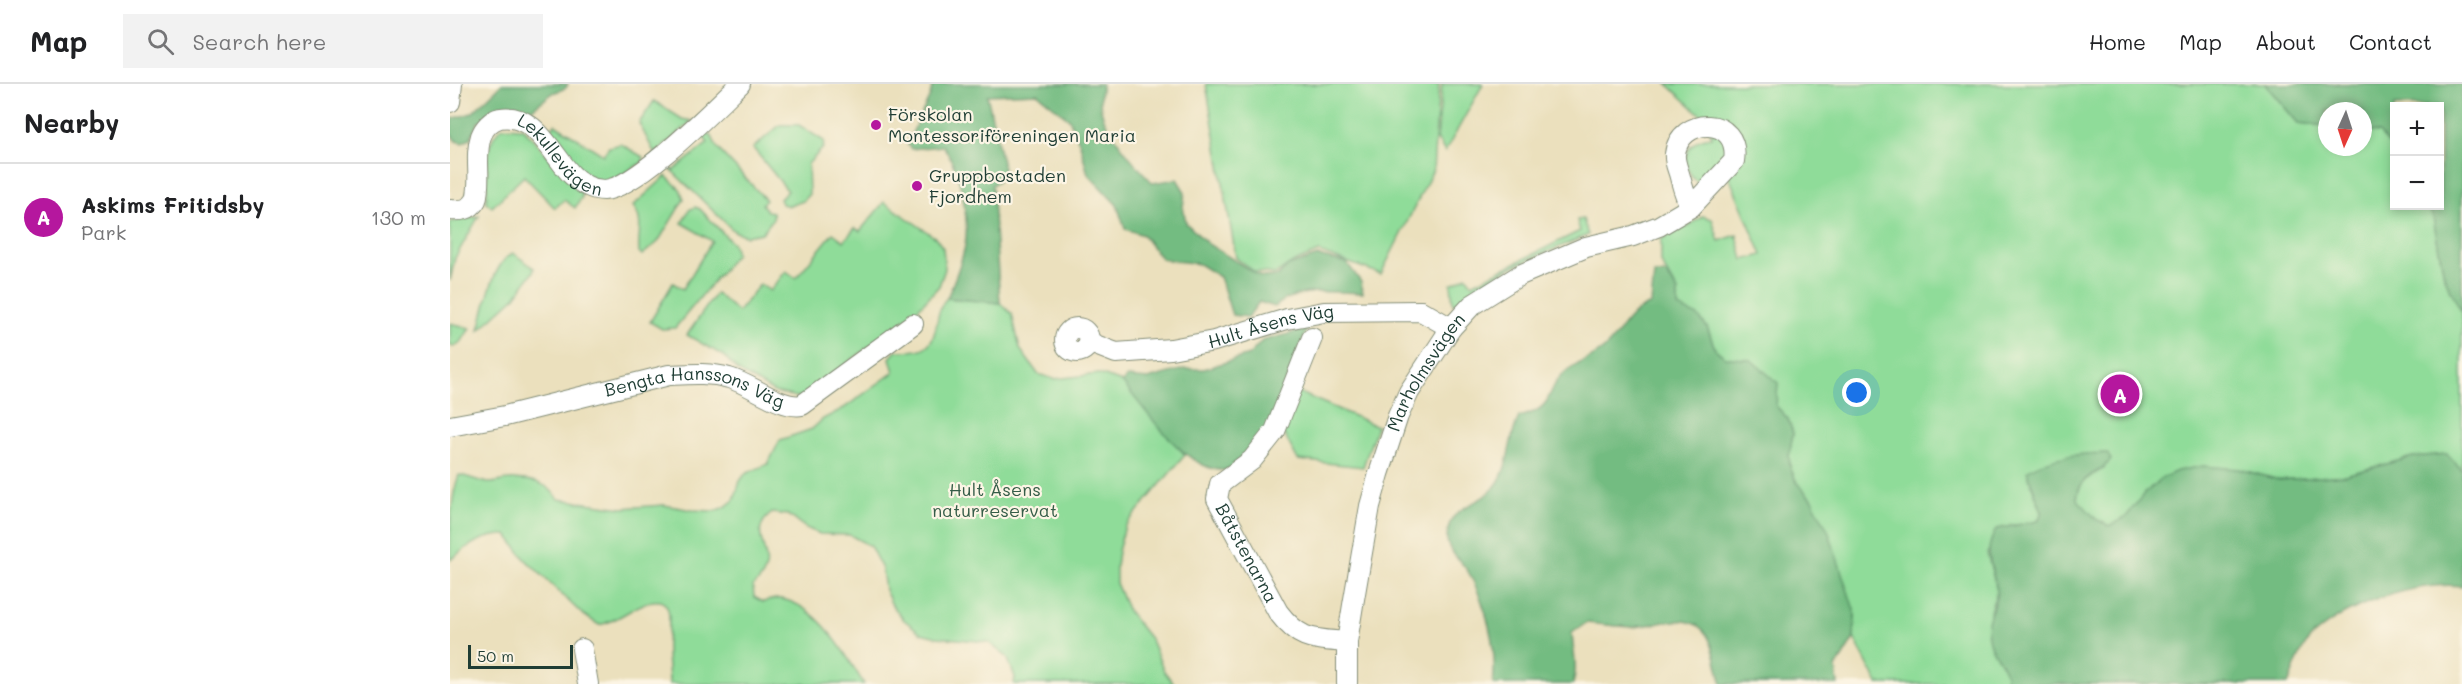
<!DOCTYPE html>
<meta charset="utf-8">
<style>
:root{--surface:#fff;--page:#f2f2f2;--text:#202124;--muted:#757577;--line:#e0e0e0;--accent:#b5179e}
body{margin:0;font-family:Mali,sans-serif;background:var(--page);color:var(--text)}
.controls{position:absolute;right:18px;top:18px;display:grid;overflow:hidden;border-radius:0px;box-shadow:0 3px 9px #0003}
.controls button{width:54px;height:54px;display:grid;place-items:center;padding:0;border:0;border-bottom:2px solid var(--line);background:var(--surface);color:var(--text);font:30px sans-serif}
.compass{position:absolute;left:1868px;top:18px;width:54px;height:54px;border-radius:50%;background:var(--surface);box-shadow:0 3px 9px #0003;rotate:183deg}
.scale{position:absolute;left:18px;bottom:15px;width:105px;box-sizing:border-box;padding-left:6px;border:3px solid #1f3d34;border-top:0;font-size:16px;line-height:21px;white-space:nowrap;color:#1f3d34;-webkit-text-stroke:4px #fcf5e5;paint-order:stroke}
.you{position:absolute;left:1407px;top:309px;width:21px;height:21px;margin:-15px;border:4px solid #fff;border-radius:50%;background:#1a73e8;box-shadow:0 0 0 9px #1a73e833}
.badge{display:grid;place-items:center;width:39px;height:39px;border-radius:50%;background:var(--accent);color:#fff;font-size:20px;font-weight:700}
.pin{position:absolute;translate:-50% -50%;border:3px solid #fff;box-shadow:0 2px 6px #0006}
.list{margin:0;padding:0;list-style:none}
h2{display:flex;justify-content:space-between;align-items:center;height:78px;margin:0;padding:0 24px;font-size:26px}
h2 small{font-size:20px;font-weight:400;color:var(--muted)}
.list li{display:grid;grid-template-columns:39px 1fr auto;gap:18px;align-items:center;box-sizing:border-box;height:108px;padding:0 24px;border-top:2px solid var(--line)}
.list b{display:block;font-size:22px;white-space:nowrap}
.list p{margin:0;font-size:20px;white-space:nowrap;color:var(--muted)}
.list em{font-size:20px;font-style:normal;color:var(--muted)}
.icon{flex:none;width:33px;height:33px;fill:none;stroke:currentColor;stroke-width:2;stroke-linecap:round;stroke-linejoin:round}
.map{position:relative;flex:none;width:2012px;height:600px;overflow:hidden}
header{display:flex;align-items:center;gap:36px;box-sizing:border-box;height:84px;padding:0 30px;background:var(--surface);border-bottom:2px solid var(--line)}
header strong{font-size:28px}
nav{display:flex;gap:33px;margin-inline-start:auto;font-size:21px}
.search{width:420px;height:54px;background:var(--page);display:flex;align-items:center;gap:15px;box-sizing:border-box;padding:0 21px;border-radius:0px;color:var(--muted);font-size:22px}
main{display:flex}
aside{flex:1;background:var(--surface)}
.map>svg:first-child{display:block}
.green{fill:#8fdc99;stroke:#578c66;stroke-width:1.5}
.forest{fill:#73bc81;stroke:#497c5a;stroke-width:1.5}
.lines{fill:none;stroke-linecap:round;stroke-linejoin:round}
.minor-casing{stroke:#858e78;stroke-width:22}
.minor{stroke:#fff;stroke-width:20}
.poi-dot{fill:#b5179e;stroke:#fcf5e5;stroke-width:2}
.labels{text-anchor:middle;stroke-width:4.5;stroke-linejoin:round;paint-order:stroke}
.poi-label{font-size:18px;fill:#1f3d34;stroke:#fcf5e5;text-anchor:start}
.street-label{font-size:18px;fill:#1f3d34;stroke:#fcf5e5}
.park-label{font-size:18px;fill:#355d48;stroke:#fcf5e5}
</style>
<header>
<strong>Map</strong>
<div class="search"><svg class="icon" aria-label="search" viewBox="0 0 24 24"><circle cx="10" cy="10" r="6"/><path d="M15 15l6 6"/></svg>Search here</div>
<nav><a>Home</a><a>Map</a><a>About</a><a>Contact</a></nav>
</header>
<main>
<aside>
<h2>Nearby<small></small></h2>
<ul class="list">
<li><span class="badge">A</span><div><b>Askims Fritidsby</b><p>Park</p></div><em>130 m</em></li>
</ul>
</aside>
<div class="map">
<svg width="2012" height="600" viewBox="0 0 2012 600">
<rect width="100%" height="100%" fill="#fcf5e5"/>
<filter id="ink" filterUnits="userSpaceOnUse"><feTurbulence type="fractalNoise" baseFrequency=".0167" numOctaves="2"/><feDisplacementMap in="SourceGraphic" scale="12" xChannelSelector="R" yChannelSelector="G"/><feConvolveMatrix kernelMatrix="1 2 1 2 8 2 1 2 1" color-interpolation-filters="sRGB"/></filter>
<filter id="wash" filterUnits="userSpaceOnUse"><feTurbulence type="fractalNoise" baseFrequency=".008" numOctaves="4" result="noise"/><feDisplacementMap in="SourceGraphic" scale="24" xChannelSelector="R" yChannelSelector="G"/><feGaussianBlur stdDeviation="1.35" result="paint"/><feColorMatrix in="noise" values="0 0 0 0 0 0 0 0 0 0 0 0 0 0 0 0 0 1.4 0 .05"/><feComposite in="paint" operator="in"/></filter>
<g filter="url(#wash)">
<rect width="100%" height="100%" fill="#ebe0bd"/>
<!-- green -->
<path class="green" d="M756 0H989L983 86 931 190 869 168 844 178 826 190 805 188 786 174Z
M992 0H1033L995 68 987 55Z
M1217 0H1815L1848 39 1877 42V63H1913V47L1929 49 1944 65V122H1978L1983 133 1994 192 2012 229V386L1997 370 1963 373 1895 391 1829 396 1789 385 1702 402 1676 433 1660 442 1647 436 1627 416C1628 397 1640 392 1655 384L1581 400 1592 428 1588 437 1582 440 1561 441 1537 469 1547 507 1540 527V559L1557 590 1556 600H1428L1404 554 1405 529 1362 416 1346 397 1340 383 1339 372 1343 349 1338 335 1326 322 1301 276 1275 273 1265 265 1257 243 1228 223V208L1211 179V155L1238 142 1253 132 1262 135 1269 157 1287 151 1293 176 1312 171 1272 76 1250 100C1227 83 1233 55 1262 53L1253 33Z
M204 17 232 35 242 37 205 70 189 39Z
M105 40 153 71 159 63 171 60 193 73V78L157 100 134 93 98 49Z
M330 41H349L374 57 373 64 358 80 359 110 353 117 339 122 332 120 330 115 338 107 303 64Z
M53 43 73 44 131 108 132 113 125 124 114 116 105 124 74 92 42 123 36 118C40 94 30 59 53 43Z
M255 47 262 53 268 65 316 116 312 120 317 127 323 128V135L312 149 296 152 284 147 220 85 224 86 258 59 251 50Z
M216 92 230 105 234 115 208 158 192 171 189 168C187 150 195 138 183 122Z
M434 118 486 154 493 164 495 185 489 202 465 228 351 314 324 308 288 287 274 272 237 251 266 209 288 228 310 200 320 207 336 187 346 194 383 149 394 157 405 144 410 147Z
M245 123 250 125 283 160 286 170 225 244 212 245 200 238 223 199 233 205 262 157 232 139 239 126Z
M29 132 5 174 0 197V138Z
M1133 135 1138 151C1101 167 1059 181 1025 204 1017 210 1012 218 1003 220L1001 200 1016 192 1022 200 1130 147 1127 136Z
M63 169 84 184 83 188 66 212 29 246C35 225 42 179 63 169Z
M497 214 550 219 562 230 570 265 588 290 604 295 649 290 672 298 735 371 675 442 668 467 666 483V499L678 527 701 556 714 587 724 600H564L565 593 557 573 538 558 487 553 471 549 453 535 442 521 435 506 432 485 420 462 400 451 370 450 356 444 338 431 322 429C290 452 338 475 303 502L304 513 313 518C318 517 325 514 331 515 370 522 395 570 414 600H219C219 586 216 572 217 558 218 545 227 510 199 518 181 523 169 537 149 541L132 530 75 475 57 451C33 450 18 462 0 476 0 449 0 414 9 391 18 392 32 399 40 399 46 399 53 396 59 396 78 394 98 398 108 415L172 424 214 421 242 426 264 427 275 423 284 416 290 397 295 390 318 380 330 356 362 345 373 335 394 324 444 288 440 274 446 267C454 266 464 268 471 265 492 257 482 228 497 214Z
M0 239 20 244 12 257 3 263 0 261Z
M848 308 927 342 913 383 848 376 831 345Z"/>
<!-- forest -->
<path class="forest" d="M52 0H118L116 4 103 9 82 25 54 27 28 38 20 55 12 59 6 57 0 49 2 35 22 29Z
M483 0H652C650 9 649 20 652 29 657 48 689 85 703 99L727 95 735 108 733 123 736 139 758 160 811 193 828 192 838 182 868 172 897 179 911 198 913 209C885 208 845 203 825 223L809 218 798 233 782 231 770 193 749 180 712 175 693 151 675 145 667 121 638 90 630 60 619 35 587 9 537 11 555 92 542 101 550 219 497 214C503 200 509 185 513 170 522 140 511 87 493 62L461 65 457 60 480 12Z
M1815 0H2012V229L1994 192 1983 133 1978 122H1990V22H1944V65L1929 49 1913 47V27H1877V42L1848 39Z
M1204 190H1217L1228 208V223L1248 232 1257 243 1265 265 1275 273 1301 276 1328 299 1326 322 1338 335 1343 349 1339 372 1340 383 1346 397 1362 416 1378 446 1405 529 1404 554 1386 584 1388 600H1272C1267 584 1266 565 1257 551 1240 525 1206 542 1183 543 1167 543 1152 540 1136 539L1122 549C1123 567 1128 583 1123 600H1043C1048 565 1036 520 1019 489 1013 478 997 468 997 454 998 421 1026 423 1042 406 1061 386 1057 357 1069 333 1079 330 1090 327 1096 318 1102 309 1104 297 1113 290 1124 279 1143 276 1156 263 1175 244 1173 232 1201 220Z
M857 245 816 352 778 386C738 391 696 326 672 298L677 293 698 295 734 285H754L799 271 812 257Z
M1657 369 1661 376C1648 392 1628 390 1627 415L1647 436 1660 442 1676 433 1692 412 1712 394 1727 387 1753 382 1789 385 1829 396 1895 391 1963 373 1997 370 2012 386V502C1967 496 1888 523 1858 557 1849 568 1844 587 1838 600H1556C1559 582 1544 574 1539 558 1533 536 1545 525 1547 508 1547 504 1545 498 1544 494 1539 472 1535 467 1546 445L1588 437 1592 428 1577 387C1601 371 1629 370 1657 369Z"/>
</g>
<g filter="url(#ink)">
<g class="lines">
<!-- minor casing -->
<g class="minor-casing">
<g id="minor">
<path d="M0 18 2 0"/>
<path id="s1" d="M0 126C11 127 20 126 26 116 32 95 24 73 31 52 34 44 41 36 50 34 85 28 102 71 122 91 130 99 142 106 154 106 186 105 265 24 290 0"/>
<circle cx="627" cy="256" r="12"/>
<path id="s2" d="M862 254 825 347 802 376 770 400 767 415 828 528C850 557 863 555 897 558"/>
<path id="s3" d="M638 258 666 269 721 265 764 257 837 235 874 228 971 227 1001 244"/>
<path id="s4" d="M0 342 55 332 219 291C238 290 260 288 279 294 301 300 331 325 352 321L463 240"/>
<path d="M132 565 138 600"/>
<path id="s5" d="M897 600V558L903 521 920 422 929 390 948 332 959 308 1001 244 1022 221 1070 191 1136 163 1183 152 1209 142 1241 123 1284 77C1291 31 1229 32 1225 70 1224 78 1228 85 1230 93 1233 104 1235 113 1241 123"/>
</g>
</g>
<!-- minor -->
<use href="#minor" class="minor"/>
</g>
</g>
<!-- markers -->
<g class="poi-dot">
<circle cx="426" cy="41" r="6"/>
<circle cx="467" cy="102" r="6"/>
</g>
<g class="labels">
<!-- poi labels -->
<g class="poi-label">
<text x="438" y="37">Förskolan<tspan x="438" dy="21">Montessoriföreningen Maria</tspan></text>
<text x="479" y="98">Gruppbostaden<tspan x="479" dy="21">Fjordhem</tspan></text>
</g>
<!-- street labels -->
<g class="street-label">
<text dy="6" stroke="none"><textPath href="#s1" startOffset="196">Lekullevägen</textPath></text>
<text dy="6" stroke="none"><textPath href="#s3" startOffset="188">Hult Åsens Väg</textPath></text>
<text dy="6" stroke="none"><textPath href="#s5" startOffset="326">Marholmsvägen</textPath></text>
<text dy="6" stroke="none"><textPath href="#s4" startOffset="252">Bengta Hanssons Väg</textPath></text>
<text dy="6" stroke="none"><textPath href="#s2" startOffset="254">Båtstenarna</textPath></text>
</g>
<!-- park labels -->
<g class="park-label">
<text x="545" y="412">Hult Åsens<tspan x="545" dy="21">naturreservat</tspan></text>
</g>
</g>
</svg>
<div class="controls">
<button>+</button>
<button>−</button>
</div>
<svg class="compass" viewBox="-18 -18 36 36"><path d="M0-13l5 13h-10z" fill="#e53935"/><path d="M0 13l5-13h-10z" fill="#757577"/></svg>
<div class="scale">50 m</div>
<div class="you"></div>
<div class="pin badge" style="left:1670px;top:310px">A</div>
</div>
</main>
